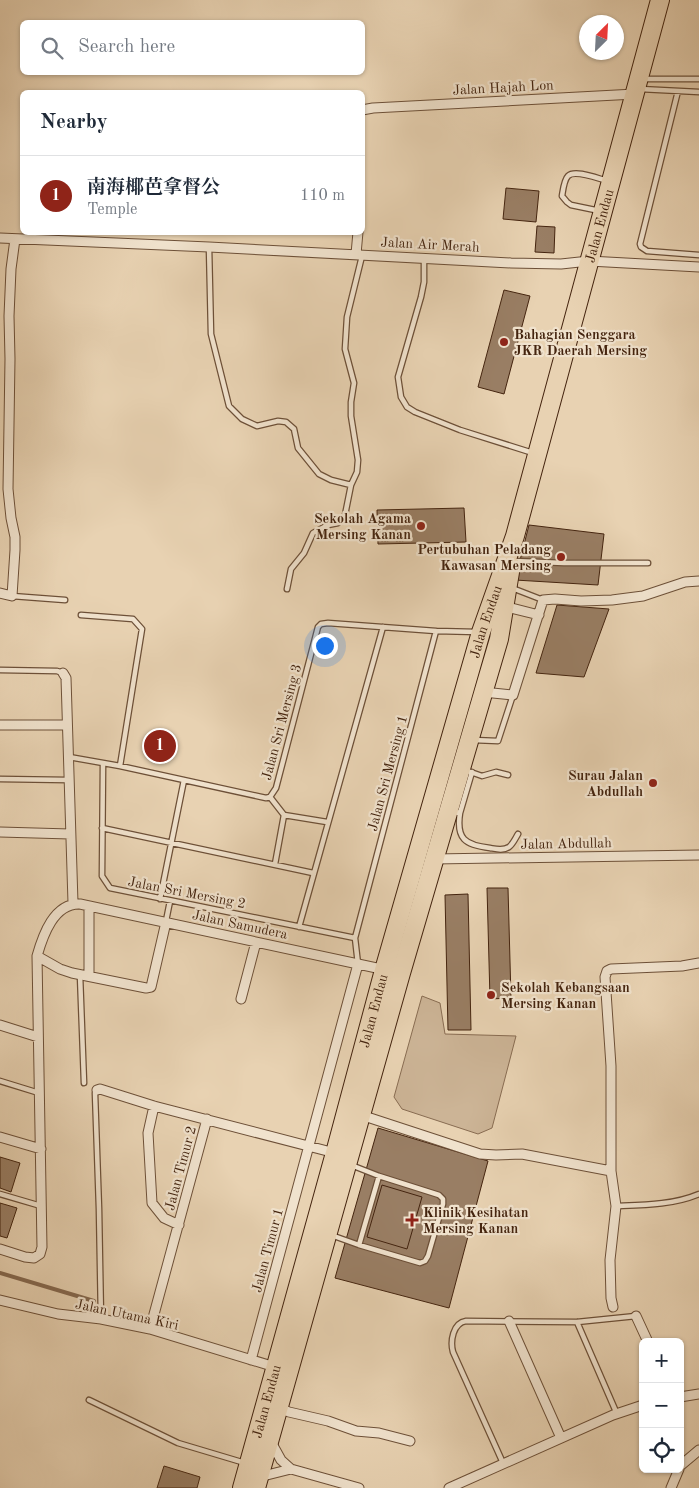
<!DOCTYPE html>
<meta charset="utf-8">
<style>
:root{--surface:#fff;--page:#f2f2f3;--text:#1f2937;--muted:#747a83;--line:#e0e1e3;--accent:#8f2418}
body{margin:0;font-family:"Old Standard TT","Noto Serif SC",serif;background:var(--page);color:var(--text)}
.controls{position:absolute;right:15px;bottom:15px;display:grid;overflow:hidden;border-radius:8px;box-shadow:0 1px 4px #0004}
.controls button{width:45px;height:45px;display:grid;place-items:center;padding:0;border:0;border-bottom:1px solid var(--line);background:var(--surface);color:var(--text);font:25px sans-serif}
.compass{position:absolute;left:579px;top:15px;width:45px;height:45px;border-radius:50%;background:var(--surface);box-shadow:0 1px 4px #0004;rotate:24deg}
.you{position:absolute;left:324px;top:645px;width:18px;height:18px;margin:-12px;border:4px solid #fff;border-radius:50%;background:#1a73e8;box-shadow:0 0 0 8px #1a73e833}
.badge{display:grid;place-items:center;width:32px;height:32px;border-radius:50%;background:var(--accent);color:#fff;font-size:16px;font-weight:700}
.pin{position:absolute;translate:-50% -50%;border:2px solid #fff;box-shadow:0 1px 5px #0006}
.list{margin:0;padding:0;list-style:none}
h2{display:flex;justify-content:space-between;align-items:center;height:65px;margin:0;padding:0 20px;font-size:21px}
h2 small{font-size:16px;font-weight:400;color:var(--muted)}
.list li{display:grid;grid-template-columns:32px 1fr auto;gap:15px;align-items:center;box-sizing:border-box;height:80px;padding:0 20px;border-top:1px solid var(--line)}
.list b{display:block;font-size:19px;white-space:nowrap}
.list p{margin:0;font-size:16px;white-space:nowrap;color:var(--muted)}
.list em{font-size:16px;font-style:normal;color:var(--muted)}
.icon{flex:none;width:28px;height:28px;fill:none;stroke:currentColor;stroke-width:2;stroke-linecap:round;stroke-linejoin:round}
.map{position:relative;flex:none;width:699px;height:1488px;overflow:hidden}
.search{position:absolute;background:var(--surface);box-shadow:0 1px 4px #0004;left:20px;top:20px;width:345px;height:55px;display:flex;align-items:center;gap:12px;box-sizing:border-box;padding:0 18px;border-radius:8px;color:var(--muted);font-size:19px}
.panel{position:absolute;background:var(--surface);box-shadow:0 1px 4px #0004;left:20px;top:90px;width:345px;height:145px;border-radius:8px}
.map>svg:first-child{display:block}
.green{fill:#ccb496;stroke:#886c52}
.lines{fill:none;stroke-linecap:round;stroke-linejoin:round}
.stream{stroke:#856950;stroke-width:4}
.building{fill:#997e64;stroke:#44240f}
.lane-casing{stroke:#6d5038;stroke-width:7}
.street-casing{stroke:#6d5038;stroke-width:11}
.highway-casing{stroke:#44240f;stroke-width:20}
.lane{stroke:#f0e2cd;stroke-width:4.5}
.street{stroke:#f0e2cd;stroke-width:9}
.highway{stroke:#e8d2b2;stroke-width:18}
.poi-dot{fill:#8f2418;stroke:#f0e2cd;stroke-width:2}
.labels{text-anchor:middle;stroke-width:4.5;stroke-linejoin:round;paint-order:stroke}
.street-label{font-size:14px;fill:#44240f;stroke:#f0e2cd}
.poi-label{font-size:14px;font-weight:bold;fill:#44240f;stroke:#f0e2cd;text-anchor:start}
</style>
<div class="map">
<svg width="699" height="1488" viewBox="0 0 699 1488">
<rect width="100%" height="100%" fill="#e8d2b2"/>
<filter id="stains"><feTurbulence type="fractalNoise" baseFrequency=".004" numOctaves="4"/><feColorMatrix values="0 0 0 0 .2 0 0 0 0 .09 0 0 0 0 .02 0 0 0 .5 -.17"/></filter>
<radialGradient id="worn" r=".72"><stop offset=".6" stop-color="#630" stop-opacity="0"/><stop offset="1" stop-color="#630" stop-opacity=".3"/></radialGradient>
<!-- green -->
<path class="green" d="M422 996 440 1003 445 1034 516 1036 492 1128 478 1134 402 1109 394 1097Z"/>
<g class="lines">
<!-- stream -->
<path class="stream" d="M0 1273 94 1301"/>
</g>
<!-- building -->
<path class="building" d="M506 188 539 191 536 222 503 219Z
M537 226 555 227 554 253 535 252Z
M504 290 530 296 504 394 478 387Z
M464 508 466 542 378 544 377 510Z
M529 525 604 534 598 585 515 580Z
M557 605 609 609 584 677 536 673Z
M487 888H508L511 998 490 999Z
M468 894 471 1030H448L445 895Z
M378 1128 488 1161 449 1308 335 1278Z
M0 1157 20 1163 11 1192 0 1188Z
M382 1185 422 1197 407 1249 367 1237Z
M0 1203 17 1208 7 1238 0 1236Z
M164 1466 200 1477 197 1488H157Z"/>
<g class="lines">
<!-- lane casing -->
<g class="lane-casing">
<path id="lane" d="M643 79H699
M640 89 699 92
M678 91 640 244 641 247 647 251 699 255
M600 211 571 205 567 202 562 196C563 190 564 180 568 176 575 169 599 179 608 181
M209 247 211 334 229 406 242 419 257 426 278 421 286 422 294 429 298 448 319 474 331 480 351 485
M424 259V282L421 297 398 377 401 397 407 407 415 412 460 430 533 453
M514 561 564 563H648
M512 588 543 600
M287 589 291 569 304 553 313 533 328 525 338 523 345 515 351 485 357 472 358 460 351 416V402L354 383 345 349 347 317 362 256
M12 596 65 600
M81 615 133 619 142 629 120 766
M0 670 57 671 63 673
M473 740 498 741 513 695
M69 757 120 766 266 798 270 797 276 788 318 627 321 624 328 623 436 631
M103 763 102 876 110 888 355 938
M465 770 482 776 496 772 508 775
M0 779 68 780
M270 797 284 815
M452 812 460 813C456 839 465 845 490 848 496 849 503 851 509 847 513 844 515 839 518 834
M460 813 472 772
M102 828 313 873
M275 864 284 815 327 822
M160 899 184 780
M166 921 170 901
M299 927 383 627
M358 964 355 938 436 631 477 632
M80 975 84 1083
M0 1081 39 1093
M97 1090 95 1093 99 1209 101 1319
M0 1194 41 1206
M616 1206C644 1205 673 1205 699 1194
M331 1235 359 1245 420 1263 425 1261 428 1256 443 1204V1199L439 1195 379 1176 351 1165
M359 1245 379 1176
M577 1322 617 1414
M89 1400 178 1443 245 1463
M503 1463 453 1352C450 1341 453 1323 466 1321L577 1322 636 1316"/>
</g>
<!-- street casing -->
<g class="street-casing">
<path id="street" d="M362 110 373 108 635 94
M0 238 209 247 511 263 561 264 589 261 699 267
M356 254 358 232
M0 593 12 596 15 550V537L11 518 8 489 10 359 9 316 11 269 15 239
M503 606 539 615
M63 673 66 678 73 903
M483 692 513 695 543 600 555 599 581 601 612 600 643 596 685 582 699 581
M0 725H67
M0 832 70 834
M434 859 699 855
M37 956 60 969 72 973 146 988 151 987 166 922
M89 976V906
M241 999 256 942
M0 1025 38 1037
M97 1090 100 1089 154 1106 335 1153
M154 1106 148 1133 152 1203 164 1218 179 1225
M361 1115 480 1154 496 1155 522 1154 611 1171
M0 1137 41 1149
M0 1249 25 1257 34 1258 40 1254 42 1247 37 956C43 935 54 903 80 904L386 970
M0 1300 58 1314 101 1319 150 1329 275 1367
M613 1307 611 1298 610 1260 616 1206 611 1171V1066L605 977 607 971 611 969 682 966 699 963
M636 1316 648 1342
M509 1321 561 1438
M150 1329 207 1119
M251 1360 358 964
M680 1397 699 1394
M279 1408 289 1412 328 1421 356 1431 379 1433 410 1441
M680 1466 699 1450
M291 1469 359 1488
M259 1477 291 1469 281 1460 271 1442
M449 1488 613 1415 643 1405
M671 1488 679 1469"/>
</g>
<!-- highway casing -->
<g class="highway-casing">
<g id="highway">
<path id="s1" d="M242 1488 335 1153 384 970 481 632 515 536 660 0"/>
<path d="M256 1488 401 973 499 639 511 566"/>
</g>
</g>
<!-- lane -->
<use href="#lane" class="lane"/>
<!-- street -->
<use href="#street" class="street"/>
<!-- highway -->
<use href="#highway" class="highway"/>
</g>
<!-- markers -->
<g class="poi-dot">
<circle cx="504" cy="342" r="5"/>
<circle cx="421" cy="526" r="5"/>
<circle cx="561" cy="557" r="5"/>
<circle cx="653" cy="783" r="5"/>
<circle cx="491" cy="995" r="5"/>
<path d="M409.5 1212.5h5v5h5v5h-5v5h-5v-5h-5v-5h5z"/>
</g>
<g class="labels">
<!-- street labels -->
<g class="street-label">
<text transform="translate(503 87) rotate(-3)" y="5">Jalan Hajah Lon</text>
<text dy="5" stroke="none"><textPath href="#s1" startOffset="1312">Jalan Endau</textPath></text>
<text transform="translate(430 244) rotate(3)" y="5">Jalan Air Merah</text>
<text dy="5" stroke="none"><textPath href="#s1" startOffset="900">Jalan Endau</textPath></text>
<text transform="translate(281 722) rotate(-75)" y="5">Jalan Sri Mersing 3</text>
<text transform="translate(387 773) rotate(-75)" y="5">Jalan Sri Mersing 1</text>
<text transform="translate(566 843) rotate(-1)" y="5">Jalan Abdullah</text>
<text transform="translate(187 892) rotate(11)" y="5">Jalan Sri Mersing 2</text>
<text transform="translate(240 924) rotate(12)" y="5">Jalan Samudera</text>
<text dy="5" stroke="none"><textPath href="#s1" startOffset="495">Jalan Endau</textPath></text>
<text transform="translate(180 1168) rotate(-75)" y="5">Jalan Timur 2</text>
<text transform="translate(267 1250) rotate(-75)" y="5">Jalan Timur 1</text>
<text transform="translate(127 1314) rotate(12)" y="5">Jalan Utama Kiri</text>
<text dy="5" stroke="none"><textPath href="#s1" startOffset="90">Jalan Endau</textPath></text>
</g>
<!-- poi labels -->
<g class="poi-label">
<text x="514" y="339">Bahagian Senggara<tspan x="514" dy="16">JKR Daerah Mersing</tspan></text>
<text x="411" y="523" text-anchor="end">Sekolah Agama<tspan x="411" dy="16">Mersing Kanan</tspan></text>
<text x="551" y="554" text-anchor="end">Pertubuhan Peladang<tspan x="551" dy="16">Kawasan Mersing</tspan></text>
<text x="643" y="780" text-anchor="end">Surau Jalan<tspan x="643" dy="16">Abdullah</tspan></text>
<text x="501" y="992">Sekolah Kebangsaan<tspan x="501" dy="16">Mersing Kanan</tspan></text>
<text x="423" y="1217">Klinik Kesihatan<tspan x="423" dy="16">Mersing Kanan</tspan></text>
</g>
</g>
<rect width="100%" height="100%" filter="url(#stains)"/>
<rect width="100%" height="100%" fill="url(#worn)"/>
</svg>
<div class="controls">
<button>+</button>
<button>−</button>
<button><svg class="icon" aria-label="locate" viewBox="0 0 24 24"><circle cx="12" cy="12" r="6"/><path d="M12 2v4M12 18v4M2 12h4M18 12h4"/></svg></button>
</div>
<svg class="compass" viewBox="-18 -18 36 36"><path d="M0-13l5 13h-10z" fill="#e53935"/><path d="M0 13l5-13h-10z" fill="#747a83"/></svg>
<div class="you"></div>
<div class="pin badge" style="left:160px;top:746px">1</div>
<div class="search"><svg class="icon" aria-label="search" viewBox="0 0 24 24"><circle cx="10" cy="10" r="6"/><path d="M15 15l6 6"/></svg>Search here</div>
<section class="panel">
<h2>Nearby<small></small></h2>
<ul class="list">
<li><span class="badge">1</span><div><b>南海椰芭拿督公</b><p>Temple</p></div><em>110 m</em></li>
</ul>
</section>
</div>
